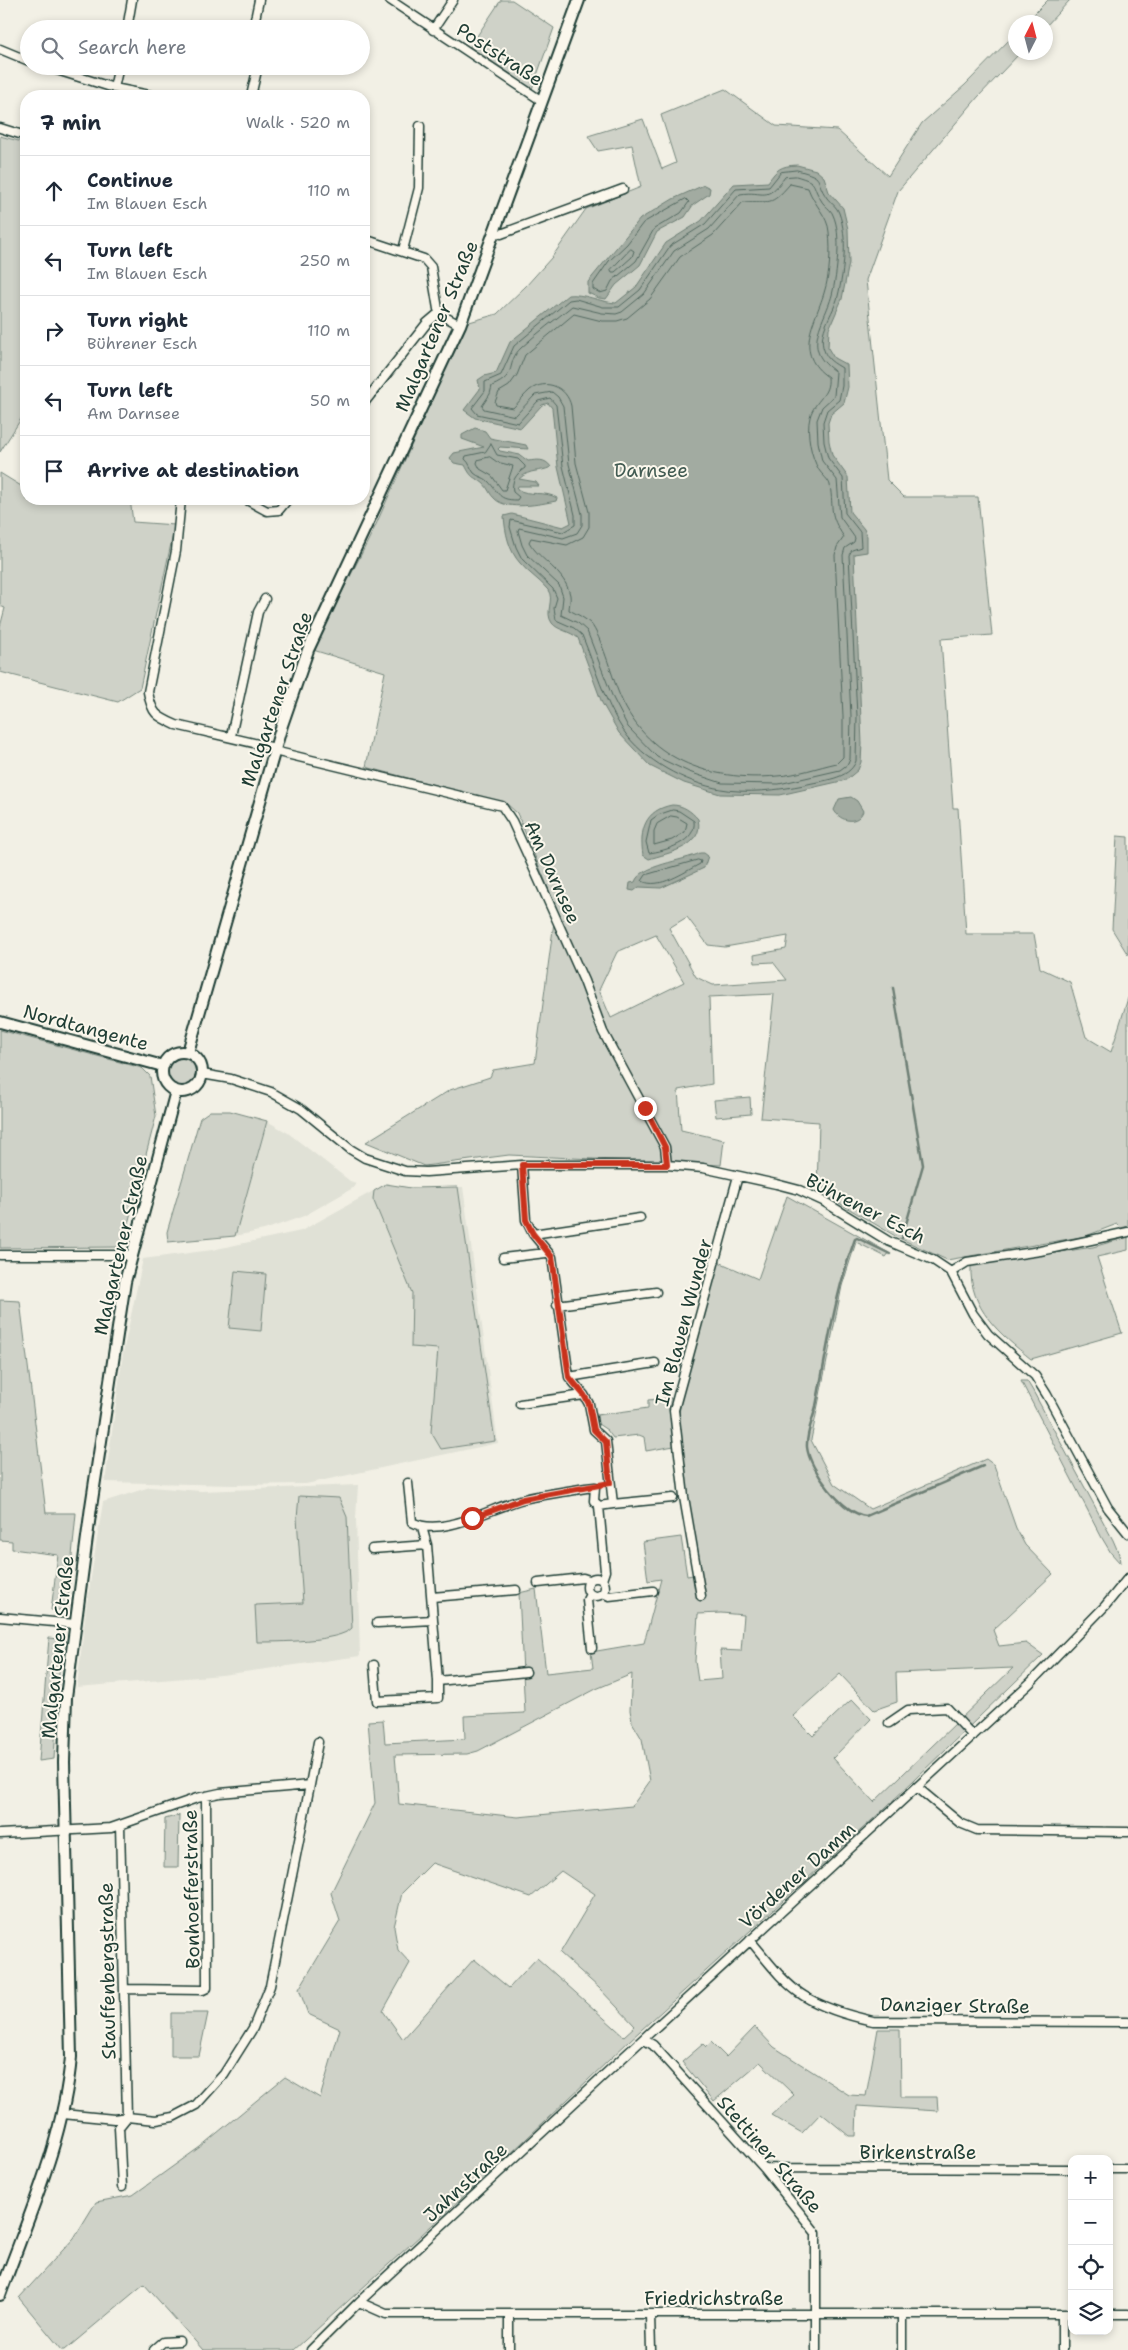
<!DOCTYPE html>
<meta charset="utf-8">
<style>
:root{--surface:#fff;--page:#f6f6f7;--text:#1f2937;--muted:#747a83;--line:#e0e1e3}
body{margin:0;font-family:"Shantell Sans",sans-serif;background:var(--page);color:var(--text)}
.controls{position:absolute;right:15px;bottom:15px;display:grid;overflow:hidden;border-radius:10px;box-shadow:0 2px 8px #0003}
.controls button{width:45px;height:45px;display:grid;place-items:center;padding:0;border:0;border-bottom:1px solid var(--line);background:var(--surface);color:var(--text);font:25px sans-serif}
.compass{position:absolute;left:1008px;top:15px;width:45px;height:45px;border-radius:50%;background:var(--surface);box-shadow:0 2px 8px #0003;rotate:6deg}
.stop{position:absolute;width:15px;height:15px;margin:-11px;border:4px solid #c8321e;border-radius:50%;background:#fff}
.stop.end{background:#c8321e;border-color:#fff;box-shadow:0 1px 5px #0008}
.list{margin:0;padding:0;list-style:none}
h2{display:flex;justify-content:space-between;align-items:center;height:65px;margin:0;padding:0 20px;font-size:21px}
h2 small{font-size:16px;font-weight:400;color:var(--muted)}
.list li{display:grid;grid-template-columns:32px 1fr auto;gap:15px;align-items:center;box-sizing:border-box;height:70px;padding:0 20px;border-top:1px solid var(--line)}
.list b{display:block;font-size:19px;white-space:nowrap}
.list p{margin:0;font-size:16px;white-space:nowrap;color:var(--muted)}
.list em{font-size:16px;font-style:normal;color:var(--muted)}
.icon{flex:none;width:28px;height:28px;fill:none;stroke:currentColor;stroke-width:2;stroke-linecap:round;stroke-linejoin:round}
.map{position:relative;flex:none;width:1128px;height:2350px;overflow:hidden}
.search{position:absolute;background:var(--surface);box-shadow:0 2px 8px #0003;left:20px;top:20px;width:350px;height:55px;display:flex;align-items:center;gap:12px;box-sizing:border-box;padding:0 18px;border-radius:28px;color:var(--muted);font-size:19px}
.panel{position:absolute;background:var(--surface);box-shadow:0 2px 8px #0003;left:20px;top:90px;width:350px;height:415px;border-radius:20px}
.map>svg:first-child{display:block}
.built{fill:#e0e1d6}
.green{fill:#cfd2c8;stroke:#77887e;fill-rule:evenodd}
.water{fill:#a2aba1;stroke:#6e7f75}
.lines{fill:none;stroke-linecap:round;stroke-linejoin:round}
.shore{stroke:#536960;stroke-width:1}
.stream{stroke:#6e7f75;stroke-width:2.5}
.street-casing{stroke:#1f3d34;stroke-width:11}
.secondary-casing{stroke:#1f3d34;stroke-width:14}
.street{stroke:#fbf7ec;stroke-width:8}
.secondary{stroke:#fbf7ec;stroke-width:10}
.route{stroke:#c8321e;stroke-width:6}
.labels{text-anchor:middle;stroke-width:4;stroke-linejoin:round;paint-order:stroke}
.street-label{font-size:19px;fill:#1f3d34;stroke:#fbf7ec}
.park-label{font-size:19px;fill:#425b52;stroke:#fbf7ec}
</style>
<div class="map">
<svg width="1128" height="2350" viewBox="0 0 1128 2350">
<rect width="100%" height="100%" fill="#f2f0e5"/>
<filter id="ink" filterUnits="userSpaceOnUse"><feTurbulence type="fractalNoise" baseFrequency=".02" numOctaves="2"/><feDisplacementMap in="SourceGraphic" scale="10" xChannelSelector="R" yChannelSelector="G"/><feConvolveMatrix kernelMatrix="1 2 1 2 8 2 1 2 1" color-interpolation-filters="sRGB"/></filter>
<g filter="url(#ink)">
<!-- built -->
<path class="built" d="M267 1121 288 1133 350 1181 356 1183 353 1188 304 1216 264 1230 235 1236Z
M386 1184 411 1188 463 1187 498 1443 306 1484 234 1485 105 1482 123 1353 143 1259 212 1250 301 1231Z
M358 1485 356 1518 360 1656 222 1675 77 1687 86 1609 103 1502 150 1487 201 1491Z"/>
<!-- green -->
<path class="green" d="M501 0H512L554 28 532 89 469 48Z
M1048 0H1070L1046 26V22H1026Z
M1015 34 1016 52 1020 53 978 97 898 191 866 280 887 480 904 497H978L992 635 941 639 953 808H958L966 934H1034L1040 968 1070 982 1086 1037 1111 1052 1128 998V1226L1121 1228 1117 1224 1086 1236 947 1260 897 1237 817 1190 819 1122 761 1118 774 994 709 997 712 1084 678 1090 681 1130 724 1140 721 1165 509 1155 424 1166 366 1142 450 1090 490 1077 493 1070 535 1063 556 907 517 813 507 804 366 767 385 672 313 650 374 529 466 323 497 314 526 286 552 257 586 209 641 187 632 145 598 151 588 136 643 119 662 169 676 163 661 115 725 89 776 126 837 130 888 176 922 123 965 85ZM687 917 708 945 725 947 788 936 786 949 754 955 755 963 773 962 787 980 713 985 696 977 669 928ZM656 935 684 982 611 1018 599 990 617 952Z
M0 136 26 143V411L0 452Z
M0 473 26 489V499H130L133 522 175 525 140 688 118 702 0 672V627L5 608 0 606Z
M1117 836 1128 837V955L1112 929Z
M0 1030 142 1068 150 1076 156 1116 122 1247 0 1248Z
M168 1072a14 14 0 1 1 28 0a14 14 0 1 1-28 0Z
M750 1097 751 1114 716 1117 714 1100Z
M210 1111H230L267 1121 235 1236 168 1242 167 1232 200 1118Z
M386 1184 411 1188 458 1187 495 1441 441 1449 431 1432 438 1349 411 1347 412 1293 373 1199 374 1191Z
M787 1196 889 1253 886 1257 856 1242 842 1286 811 1440 834 1484 870 1509 986 1459 994 1465 1016 1528 1025 1545 1053 1574 993 1630 999 1646 1026 1643 1043 1655 883 1810 629 2041 505 2159 294 2350H203L144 2284 65 2350H62L19 2298 74 2238 96 2202 133 2195 200 2147 285 2077 320 2098 340 2029 308 2014 299 1989 340 1921 331 1893 375 1803 368 1721 383 1720 385 1743 465 1739 464 1716 525 1713 519 1593 536 1589 546 1673 593 1668 591 1652 644 1643 661 1579 648 1581 643 1542 681 1537 687 1576 693 1575 694 1584 702 1582 687 1489 679 1415 682 1390 719 1262 758 1279ZM721 1613 744 1615 741 1651 720 1650 722 1679 698 1681 695 1661 698 1614ZM1013 1668 874 1802 833 1758 871 1719 853 1700 850 1701 813 1736 793 1716 840 1674 874 1710 897 1702 896 1673ZM632 1674 630 1710 632 1722 642 1739 650 1781 632 1806 518 1817 399 1804 395 1755 467 1754 478 1751 596 1689ZM432 1863 531 1897 561 1871 595 1894 560 1953 599 1988 635 2026 624 2036 537 1958 509 1988 474 1959 403 2039 383 2011 410 1963 398 1950 394 1927 402 1893Z
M1128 1237V1250L1097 1257 1122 1333 1031 1359C1000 1334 969 1309 971 1266L1093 1247Z
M235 1271 266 1274 261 1331 229 1328Z
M0 1300 20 1301 46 1513H76L67 1610H51L58 1555 12 1549V1541L0 1540Z
M1021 1381H1027L1033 1391 1113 1540 1119 1554 1120 1563 1111 1553 1102 1538Z
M671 1398 674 1446 646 1451 644 1437 639 1435 613 1438 607 1430 598 1424 597 1415 648 1408V1400Z
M299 1496 339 1498 347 1517 352 1628C339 1642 276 1642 257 1642L255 1605 303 1603 297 1518Z
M49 1638 61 1639 54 1759 39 1761Z
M179 1815 178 1867H164L165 1819Z
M171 2013H208L199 2056H171Z
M755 2027 774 2047 849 2095 866 2096 878 2029H900L901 2097H937L938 2111 857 2106 856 2136H849L821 2113 802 2133 771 2115 794 2095 760 2062 714 2101 682 2062 703 2044 706 2047 711 2042 726 2057Z"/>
<!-- water -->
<path class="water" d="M797 165 816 170 824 177 829 192 843 208 848 229 849 263 842 299 829 329 828 348 834 358 847 365 848 387 844 403 831 414 828 423 829 441 832 455 848 477 850 512 864 529 867 536V552L854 554 862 744 861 762 858 770 846 780 780 795 720 794 684 783 650 766 619 733 602 703 578 638C570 631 557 630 552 623 544 612 555 600 548 590 540 580 528 573 520 563 509 551 505 532 504 516L512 514 563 527 571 523 558 467 552 408 548 403 542 405 521 428 475 418 464 410 480 389 478 380 484 376 496 373 510 342 568 295C584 293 599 302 616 303L636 287 666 243 701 221 734 184 768 182C777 169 780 166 797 165Z
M704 185 710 188 709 194 693 205 685 217 657 232 640 265 616 285 606 299 599 298 588 293V282L640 219 673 199Z
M475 428 485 431 490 438 526 445 528 449 500 447 498 449 500 451 520 455 528 461C537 460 545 458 551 467 539 473 531 468 519 479L536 482 539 486H518L517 489C529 497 544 490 557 498L556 501C541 504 507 511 495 499 490 495 488 488 484 484 473 475 473 481 465 465L454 463 450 458 454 453 484 447 462 439V435Z
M851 797 857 801 863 811C858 825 840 822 834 810L839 799Z
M672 805C683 805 691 811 698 819 705 847 668 853 649 859L643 855C639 830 645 810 672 805Z
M700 853H704L708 856 704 868 661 888 639 887 634 891 629 890 630 883 635 882C640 865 684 861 700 853Z"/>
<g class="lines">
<!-- shore -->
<path class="shore" d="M797 170C827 178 813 178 827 198 831 203 837 207 839 213 848 237 844 271 838 296 834 313 817 332 824 350 827 360 834 363 842 368V386L839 400 827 410 823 422 824 442 828 458 843 478 845 513 860 532 861 547 852 550 849 555 857 716 856 761C849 780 822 780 804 785 779 790 746 794 721 789 685 783 643 760 623 730 604 701 595 667 582 635L574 628 556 620 554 608 557 598 553 589 522 559 516 547 510 527 511 520 563 532 575 525V515L563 466 556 405 550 398 538 401 518 423 477 414 472 408 485 391V382L501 375 514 346 569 300 576 299 603 307H619L640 290 670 246 705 224 736 189 769 187 781 172Z
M796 176C820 183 810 183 821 200 824 206 831 209 833 215 842 234 837 275 832 295 824 324 800 349 836 372L834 396 822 407 817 420 818 442 822 461 837 480 840 517 855 538 854 542 845 548 843 555 851 716 850 759 848 764 840 770 779 784 722 783 689 772 657 757 628 727 613 698 587 631 578 623 561 615 563 597 559 585 527 555 522 545 518 531 519 528 563 538 577 533 582 525V514L569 464 563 406 558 397 552 392 535 395 515 416 484 409 482 406 490 394 492 386C519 375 505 363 521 348 537 333 555 320 572 306L602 313 616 314 622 312 644 294 674 251 709 229 740 194C765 190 765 204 785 177Z
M790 184 808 188C814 205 828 216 829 232 831 252 830 274 824 293 815 323 793 353 828 377 830 396 815 399 810 417 806 433 811 457 819 470 822 475 829 480 830 485 834 511 828 513 844 537L837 547 835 555 843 716V757L837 763C818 767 797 775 777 776 710 782 644 759 618 691 612 676 601 636 591 624 585 618 577 614 569 610 569 605 571 600 570 595 565 571 540 561 529 542L531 538 567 545 583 537 589 527V512L576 463 571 406C567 387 546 378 530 390 524 395 519 402 513 408L496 405 495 402 499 392 509 386 517 375 525 355 574 314 602 321H617L627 318 650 299 680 257 713 235 743 202C772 200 769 208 790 184Z
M686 199 689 202 681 213 654 229 636 261 612 281 607 291 600 293 593 289V284L609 261 627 244 643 223Z
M631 249 634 251 632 257 615 272H612L611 270Z
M491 444 497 455 518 459 525 466V468C516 474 511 481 513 492L519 497 517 500C498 500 500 494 488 481 484 477 478 477 474 473 470 468 470 463 465 459L466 456 485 452Z
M490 457 497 462 513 466 505 490H502L492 476 480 469 477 463 478 460Z
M673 810 679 811 694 821C697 842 665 851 649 853L646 842 651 820 658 815Z
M671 816 677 817 687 823 685 832 672 840 654 845V831L657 824Z
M698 860 701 861 700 864C684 872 659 890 642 881L646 875Z"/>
<!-- stream -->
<path class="stream" d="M893 988 923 1165 902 1238
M890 1254 857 1238 855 1239C835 1293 827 1350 816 1406 813 1419 806 1434 807 1447 809 1469 843 1514 866 1516L983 1466"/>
<!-- street casing -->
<g class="street-casing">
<path id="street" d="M390 0 542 101
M127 29 132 0
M253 29 259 0
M433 30 453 0
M0 49 29 61
M44 66 114 88 154 96
M114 88 119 66
M251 96 258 66
M0 128 26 136
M494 232 501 234 623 189
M364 239 424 259 431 267 438 309 447 318 460 325
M403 250 419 188 420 126
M364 403 427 323 440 312
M181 499 176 551 148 692C152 714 156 716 176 725L275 748
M245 499 267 511 279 510 288 499
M231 736 258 612 265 599
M274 751 502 806 512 821 533 867 584 981 603 1032 665 1147 667 1165
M202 1074 231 1079 271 1092 301 1109 350 1149 365 1158 405 1171 426 1172 522 1165H667L703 1168 776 1184 799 1190 823 1201 888 1241 933 1260 951 1272 973 1314 988 1334 1035 1376 1047 1395 1108 1508 1128 1533
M533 1234 640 1218
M0 1255H131
M503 1258 546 1253
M951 1272 967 1262 1040 1251 1128 1232
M557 1305 656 1292
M569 1377 655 1363
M520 1404 584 1395
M408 1483 412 1522C442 1539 494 1506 524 1499 544 1494 565 1492 586 1488L595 1487 594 1501 599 1506 613 1504 606 1441 594 1430 589 1404 584 1395 569 1377 552 1257 533 1234 526 1220 522 1165
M613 1504 673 1498
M599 1506 605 1571 602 1580
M422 1527 427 1545 438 1681 526 1672
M372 1549 427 1545
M587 1587a9 9 0 1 1 18 0a9 9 0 1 1-18 0Z
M538 1583 583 1578 589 1580
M603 1593 609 1596 653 1591
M590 1594 587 1600 592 1648
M701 1596 684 1497 674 1410 738 1176
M432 1597 516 1590
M0 1617 75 1624
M377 1623 433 1620
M374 1665 377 1701 438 1698V1681
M889 1723 908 1710 947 1708 973 1736
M918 1788 960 1823 977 1830 1128 1832
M120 1825 127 2117 119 2127 122 2187
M0 1834 111 1828 197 1798 220 1793 310 1785 318 1742
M750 1940C766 1959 783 1983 804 1996 825 2009 850 2016 873 2021L1128 2022
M125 1989 203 1990 207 1988 206 1796
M643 2039 653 2045 764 2168 816 2233V2350
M63 2114 114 2119 127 2117 156 2120 173 2117 196 2105 224 2074 253 2028 270 1986 310 1785
M764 2168 1072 2169
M1109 2169H1128
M359 2302 386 2314H1072
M1109 2314H1128
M650 2315 651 2350
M154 2350 163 2342 179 2341
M311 2350 359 2302 643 2039 1030 1683 1105 1606 1128 1578
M509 2350V2314
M902 2350V2314
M1062 2350V2314"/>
</g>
<!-- secondary casing -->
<g class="secondary-casing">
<path id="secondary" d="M0 1022 163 1066
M188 1052 282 725 308 650 460 325 579 0
M162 1072a20 20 0 1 1 40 0a20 20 0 1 1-40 0Z
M0 2295C28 2217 64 2140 71 2057L64 1762 66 1697 91 1507 125 1282 176 1091"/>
</g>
<!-- street -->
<use href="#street" class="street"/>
<!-- secondary -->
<use href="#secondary" class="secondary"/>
</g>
</g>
<g class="lines" filter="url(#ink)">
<!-- route -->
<path class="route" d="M472 1518 523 1499 610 1483 606 1442 594 1430 589 1404 584 1395 569 1377 552 1257 533 1234 526 1220 522 1165H667L665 1147 645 1108"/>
</g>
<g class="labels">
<!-- street labels -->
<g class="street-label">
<text transform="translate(500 54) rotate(33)" y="7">Poststraße</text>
<text transform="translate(436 326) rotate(-67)" y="7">Malgartener Straße</text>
<text transform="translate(276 699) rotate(-71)" y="7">Malgartener Straße</text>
<text transform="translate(553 872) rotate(66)" y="7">Am Darnsee</text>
<text transform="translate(86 1027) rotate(15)" y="7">Nordtangente</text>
<text transform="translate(866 1208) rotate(27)" y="7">Bührener Esch</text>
<text transform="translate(120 1245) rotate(-77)" y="7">Malgartener Straße</text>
<text transform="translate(683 1322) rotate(-75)" y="7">Im Blauen Wunder</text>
<text transform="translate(57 1647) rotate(-84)" y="7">Malgartener Straße</text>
<text transform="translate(797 1875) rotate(-42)" y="7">Vördener Damm</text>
<text transform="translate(191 1889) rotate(-91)" y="7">Bonhoefferstraße</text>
<text transform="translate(107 1971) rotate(-91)" y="7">Stauffenbergstraße</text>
<text transform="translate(955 2005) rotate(1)" y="7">Danziger Straße</text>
<text x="918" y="2159">Birkenstraße</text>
<text transform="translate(770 2154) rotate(49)" y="7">Stettiner Straße</text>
<text transform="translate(465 2182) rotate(-43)" y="7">Jahnstraße</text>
<text x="714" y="2305">Friedrichstraße</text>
</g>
<!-- park labels -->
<g class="park-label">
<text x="651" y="477">Darnsee</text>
</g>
</g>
</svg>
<div class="controls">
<button>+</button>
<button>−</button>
<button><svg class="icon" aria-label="locate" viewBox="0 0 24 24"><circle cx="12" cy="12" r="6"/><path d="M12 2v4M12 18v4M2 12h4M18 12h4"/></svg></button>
<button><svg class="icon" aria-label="layers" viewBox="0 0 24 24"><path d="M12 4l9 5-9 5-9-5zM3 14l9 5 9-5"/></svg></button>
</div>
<svg class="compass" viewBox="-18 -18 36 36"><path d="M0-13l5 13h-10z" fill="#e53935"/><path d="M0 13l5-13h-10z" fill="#747a83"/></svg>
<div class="stop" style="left:472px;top:1518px"></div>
<div class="stop end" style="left:645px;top:1108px"></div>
<div class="search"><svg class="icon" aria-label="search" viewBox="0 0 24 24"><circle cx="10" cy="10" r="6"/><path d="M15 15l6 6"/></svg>Search here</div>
<section class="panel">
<h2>7 min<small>Walk · 520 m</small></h2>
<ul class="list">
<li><svg class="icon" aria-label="ahead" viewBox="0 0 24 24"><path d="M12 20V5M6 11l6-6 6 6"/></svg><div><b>Continue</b><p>Im Blauen Esch</p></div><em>110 m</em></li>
<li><svg class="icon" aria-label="left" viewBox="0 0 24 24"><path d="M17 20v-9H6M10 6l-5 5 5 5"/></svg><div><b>Turn left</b><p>Im Blauen Esch</p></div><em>250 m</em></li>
<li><svg class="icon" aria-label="right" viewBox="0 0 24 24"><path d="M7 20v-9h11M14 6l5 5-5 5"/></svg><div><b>Turn right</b><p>Bührener Esch</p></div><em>110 m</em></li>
<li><svg class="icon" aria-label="left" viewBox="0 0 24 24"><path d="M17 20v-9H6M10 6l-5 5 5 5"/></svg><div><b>Turn left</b><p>Am Darnsee</p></div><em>50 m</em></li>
<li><svg class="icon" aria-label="arrive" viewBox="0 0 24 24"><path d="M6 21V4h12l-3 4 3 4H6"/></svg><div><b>Arrive at destination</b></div></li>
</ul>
</section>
</div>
